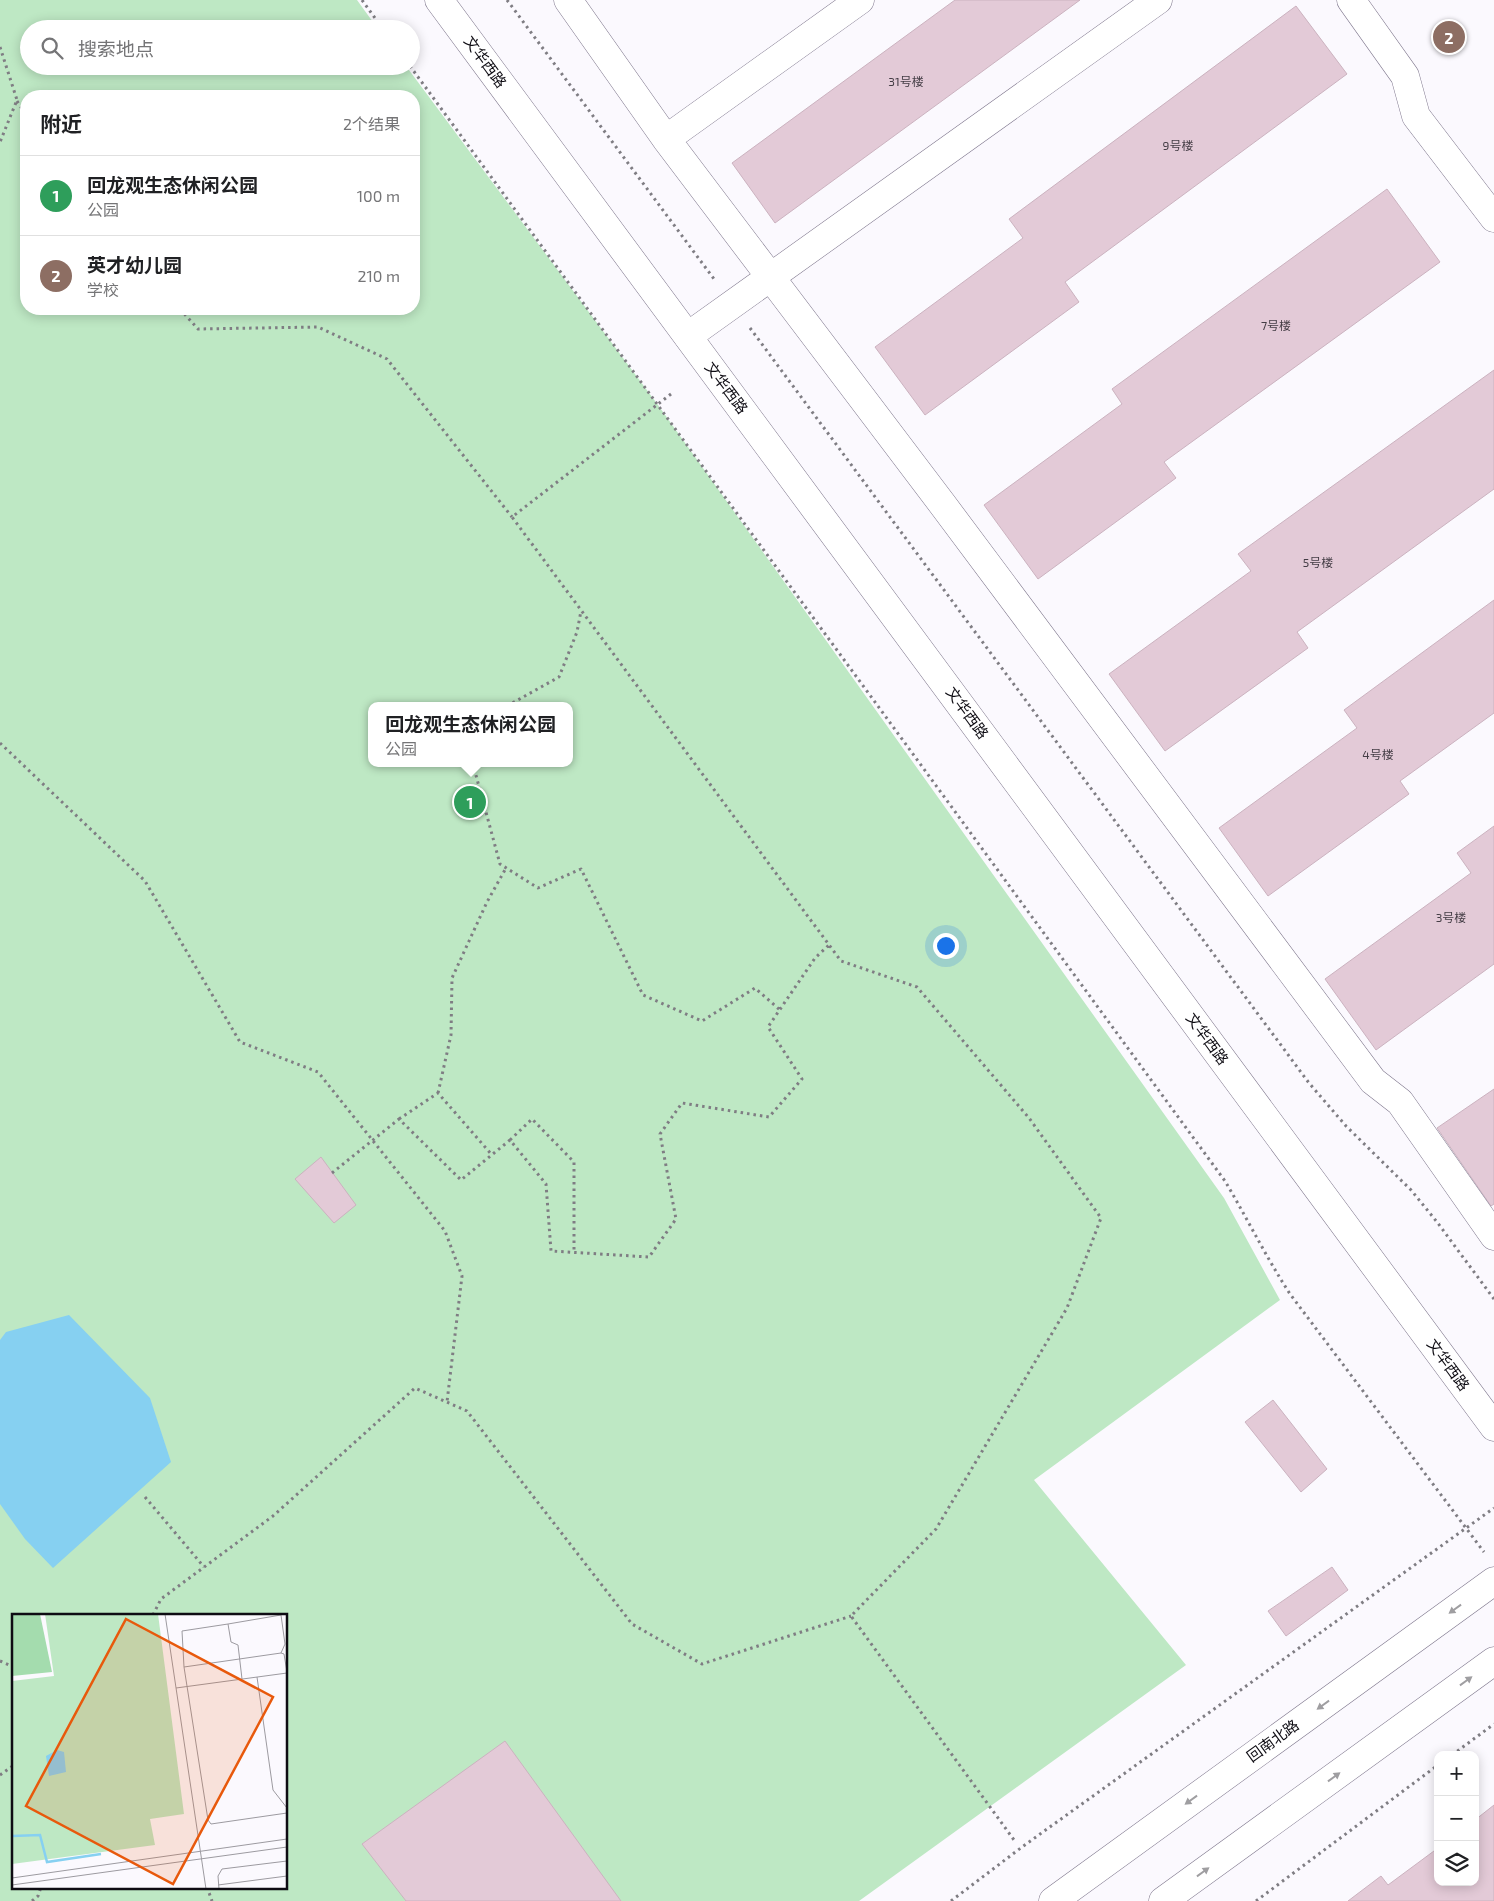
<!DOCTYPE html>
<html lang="zh">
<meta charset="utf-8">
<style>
:root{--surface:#fff;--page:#f6f6f6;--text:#202124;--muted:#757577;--line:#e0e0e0;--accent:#bd4599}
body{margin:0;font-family:"Exo 2","Noto Sans SC",sans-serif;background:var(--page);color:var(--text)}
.controls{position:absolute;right:15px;bottom:15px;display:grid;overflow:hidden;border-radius:10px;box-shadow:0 2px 12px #0003}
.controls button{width:45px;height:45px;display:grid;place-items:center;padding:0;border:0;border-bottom:1px solid var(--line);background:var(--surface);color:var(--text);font:25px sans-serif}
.you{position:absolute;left:945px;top:945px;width:18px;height:18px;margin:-12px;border:4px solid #fff;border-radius:50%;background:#1a73e8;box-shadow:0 0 0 8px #1a73e833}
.badge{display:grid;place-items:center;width:32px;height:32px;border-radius:50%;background:var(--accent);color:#fff;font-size:16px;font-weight:700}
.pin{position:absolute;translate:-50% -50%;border:2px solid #fff;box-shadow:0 1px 5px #0006}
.popup{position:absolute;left:368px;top:702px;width:205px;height:65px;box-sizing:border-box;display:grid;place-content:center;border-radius:10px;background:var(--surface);filter:drop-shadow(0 1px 4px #0005);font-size:16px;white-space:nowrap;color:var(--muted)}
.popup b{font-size:19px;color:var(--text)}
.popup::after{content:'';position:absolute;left:50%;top:100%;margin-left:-10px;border:10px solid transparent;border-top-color:var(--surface)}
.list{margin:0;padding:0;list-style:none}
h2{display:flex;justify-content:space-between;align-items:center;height:65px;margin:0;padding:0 20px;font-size:21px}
h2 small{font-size:16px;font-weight:400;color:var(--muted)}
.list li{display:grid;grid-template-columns:32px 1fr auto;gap:15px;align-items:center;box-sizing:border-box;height:80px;padding:0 20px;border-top:1px solid var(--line)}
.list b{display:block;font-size:19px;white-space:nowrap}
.list p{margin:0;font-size:16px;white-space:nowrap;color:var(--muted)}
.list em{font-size:16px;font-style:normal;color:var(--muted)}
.icon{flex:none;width:28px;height:28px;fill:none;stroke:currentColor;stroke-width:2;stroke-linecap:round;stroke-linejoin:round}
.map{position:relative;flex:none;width:1494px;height:1901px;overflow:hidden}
.search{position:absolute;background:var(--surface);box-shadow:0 2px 12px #0003;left:20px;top:20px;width:400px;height:55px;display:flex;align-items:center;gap:12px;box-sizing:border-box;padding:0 18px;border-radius:28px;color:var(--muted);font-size:19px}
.panel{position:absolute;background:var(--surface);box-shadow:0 2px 12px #0003;left:20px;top:90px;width:400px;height:225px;border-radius:20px}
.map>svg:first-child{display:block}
.green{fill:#bee8c4;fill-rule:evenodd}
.water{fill:#86d0f1}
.building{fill:#e3cad7;stroke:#cbb2bf}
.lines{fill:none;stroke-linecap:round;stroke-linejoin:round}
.street-casing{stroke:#7e768c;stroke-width:29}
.secondary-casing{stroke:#7e768c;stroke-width:29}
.primary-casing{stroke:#7e768c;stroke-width:29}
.path{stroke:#7f7d83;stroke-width:3;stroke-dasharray:2.5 4;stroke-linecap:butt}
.street{stroke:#fff;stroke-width:28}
.secondary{stroke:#fff;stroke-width:28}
.primary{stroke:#fff;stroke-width:28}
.oneway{fill:#9f9ea1}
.labels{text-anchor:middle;stroke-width:4;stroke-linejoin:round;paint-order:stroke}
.number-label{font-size:12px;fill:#433c44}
.street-label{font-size:15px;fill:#0e0c13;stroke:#fff}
.inset-river{fill:none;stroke:#86d0f1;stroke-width:2.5}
.inset-road{fill:none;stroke:#9c9aa0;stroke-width:1}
.view{fill:#e8590c;fill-opacity:0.15;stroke:#e8590c;stroke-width:2.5}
.inset-edge{fill:none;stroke:#0e0c13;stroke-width:2.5}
</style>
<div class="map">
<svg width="1494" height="1901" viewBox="0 0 1494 1901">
<rect width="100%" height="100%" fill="#fbf9fe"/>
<!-- green -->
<path class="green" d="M0 0H357L378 29H29V66H406L658 405 1224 1198 1280 1300 1034 1480 1186 1665 859 1901H0ZM26 96H414V309H26ZM371 706H569V763H371ZM14 1615H286V1887H14Z"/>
<!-- water -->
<path class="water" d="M69 1315 150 1398 171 1462 53 1568 25 1539 0 1504V1340L6 1332Z"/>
<!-- building -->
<path class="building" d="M955 0H1080L775 223 732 163Z
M1296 6 1347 74 1065 282 1079 302 925 415 875 347 1023 238 1009 219Z
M1387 189 1440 262 1164 462 1176 478 1038 579 984 505 1122 404 1112 389Z
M1494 370V489L1297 632 1308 648 1165 751 1109 674 1251 571 1238 554Z
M1494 600V713L1400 781 1409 794 1268 896 1219 828 1357 728 1344 710Z
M1494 826V964L1376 1050 1325 979 1471 873 1457 853Z
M1494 1089V1204L1491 1206 1437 1128Z
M321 1157 356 1205 334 1223 295 1179Z
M1273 1400 1327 1469 1301 1492 1245 1422Z
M1332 1567 1348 1590 1286 1636 1268 1611Z
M505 1741 621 1901H406L362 1844Z
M1494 1805V1901H1348L1381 1876 1388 1885 1438 1848V1882H1475V1820Z"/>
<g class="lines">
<!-- street casing -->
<g class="street-casing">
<path id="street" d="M568 0 666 139
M860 0 666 139 943 505 1373 1081 1400 1102 1494 1236
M1351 0 1405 76 1416 116 1494 218
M688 336 1158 0"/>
</g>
<!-- secondary casing -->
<g class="secondary-casing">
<path id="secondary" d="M439 0 1494 1427"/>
</g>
<!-- primary casing -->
<g class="primary-casing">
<path id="primary" d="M1053 1901 1494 1581
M1163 1901 1494 1661"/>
</g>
<!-- path -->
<path class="path" d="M362 0 383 29
M507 0 714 279
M0 47 17 100 0 142
M410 66 1225 1181C1247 1218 1266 1257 1290 1294L1484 1552
M17 101 26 115
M180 309 198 329 318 327 387 359 512 517
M750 328 1309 1083 1346 1126 1411 1190 1437 1222 1494 1299
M671 394 512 517 841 961 917 987 1029 1118 1101 1218 1067 1308 936 1529 851 1616 1014 1840
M507 706 559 677 577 632 581 611
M0 743 145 881 240 1042 318 1072 445 1231 462 1276 447 1402
M456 763 474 768 500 864 538 888 581 869 643 995 702 1021 755 988 780 1010
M438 1093 451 1035 452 978 487 902 506 868
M399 1119 438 1093 492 1155
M510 1140 532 1119 574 1162V1252
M332 1173 399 1119 461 1180 510 1140 546 1184 551 1251 649 1257 676 1219 660 1134 682 1103 769 1117 802 1079 768 1027 815 958 829 945
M145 1497 204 1567
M153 1615 161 1599 273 1516 415 1388 467 1411 632 1624 702 1664 851 1616
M0 1661 14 1667
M1452 1755 1494 1724
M0 1775 14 1765
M207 1887 212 1901
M32 1901 38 1896 41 1887
M951 1901 1022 1847 1494 1508
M1256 1901 1438 1765"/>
<!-- street -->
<use href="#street" class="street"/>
<!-- secondary -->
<use href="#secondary" class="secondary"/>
<!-- primary -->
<use href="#primary" class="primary"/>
</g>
<!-- one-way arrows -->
<defs><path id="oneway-solid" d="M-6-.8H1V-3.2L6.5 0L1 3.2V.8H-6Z" transform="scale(1.25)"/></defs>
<g class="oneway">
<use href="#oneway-solid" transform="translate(1455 1609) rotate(144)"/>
<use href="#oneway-solid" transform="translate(1466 1681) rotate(-36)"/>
<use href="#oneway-solid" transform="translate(1323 1705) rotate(144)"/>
<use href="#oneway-solid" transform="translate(1334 1777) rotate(-36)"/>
<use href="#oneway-solid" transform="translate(1191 1800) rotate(144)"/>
<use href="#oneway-solid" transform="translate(1203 1872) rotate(-36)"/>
</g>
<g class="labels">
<!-- number labels -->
<g class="number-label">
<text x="906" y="86">31号楼</text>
<text x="1178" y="150">9号楼</text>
<text x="1276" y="330">7号楼</text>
<text x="1318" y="567">5号楼</text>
<text x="1378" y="759">4号楼</text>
<text x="1451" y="922">3号楼</text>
</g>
<!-- street labels -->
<g class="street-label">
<text transform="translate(485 62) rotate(54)" y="5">文华西路</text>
<text transform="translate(726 388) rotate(53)" y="5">文华西路</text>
<text transform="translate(967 713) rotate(54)" y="5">文华西路</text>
<text transform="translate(1207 1039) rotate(54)" y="5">文华西路</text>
<text transform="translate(1448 1365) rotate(54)" y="5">文华西路</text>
<text transform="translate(1273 1741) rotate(-36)" y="5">回南北路</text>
</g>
</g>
<!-- overview -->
<g transform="translate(12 1614)">
<rect width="275" height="275" fill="#fbf9fe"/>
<path d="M33 0H146L172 200 138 205 143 231 0 250V67L42 62Z" fill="#bee8c4"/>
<path d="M0 0H28L40 58 0 62Z" fill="#a4dcae"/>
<path d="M45 136 52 138 54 158 37 162 34 142Z" fill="#86d0f1"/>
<path class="inset-river" d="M0 222 28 221 35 248 89 240"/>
<path class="inset-road" d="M153 0 194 275M216 10 269 1 273 30 269 39M172 53 170 17 216 10 219 28 226 31 230 65M275 58 272 40 269 39 172 53 196 206 199 210 275 199M245 63 261 176 275 194M164 74 275 59M0 264 275 225M0 271 275 233M206 271 275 262M207 275 206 262 210 255 275 247"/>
<path class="view" d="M114 5 261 83 161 270 14 192Z"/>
<rect width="275" height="275" class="inset-edge"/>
</g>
</svg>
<div class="controls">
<button>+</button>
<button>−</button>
<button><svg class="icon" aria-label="layers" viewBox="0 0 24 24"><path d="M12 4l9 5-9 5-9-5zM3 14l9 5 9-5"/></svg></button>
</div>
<div class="you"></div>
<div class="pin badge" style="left:470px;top:802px;background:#2e9e5b">1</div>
<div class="popup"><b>回龙观生态休闲公园</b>公园</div>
<div class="pin badge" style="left:1449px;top:37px;background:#8d6e63">2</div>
<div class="search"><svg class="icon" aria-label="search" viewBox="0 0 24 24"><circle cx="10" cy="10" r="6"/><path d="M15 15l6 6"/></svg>搜索地点</div>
<section class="panel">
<h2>附近<small>2个结果</small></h2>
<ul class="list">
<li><span class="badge" style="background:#2e9e5b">1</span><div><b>回龙观生态休闲公园</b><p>公园</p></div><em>100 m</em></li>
<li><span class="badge" style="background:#8d6e63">2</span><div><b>英才幼儿园</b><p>学校</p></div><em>210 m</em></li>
</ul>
</section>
</div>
